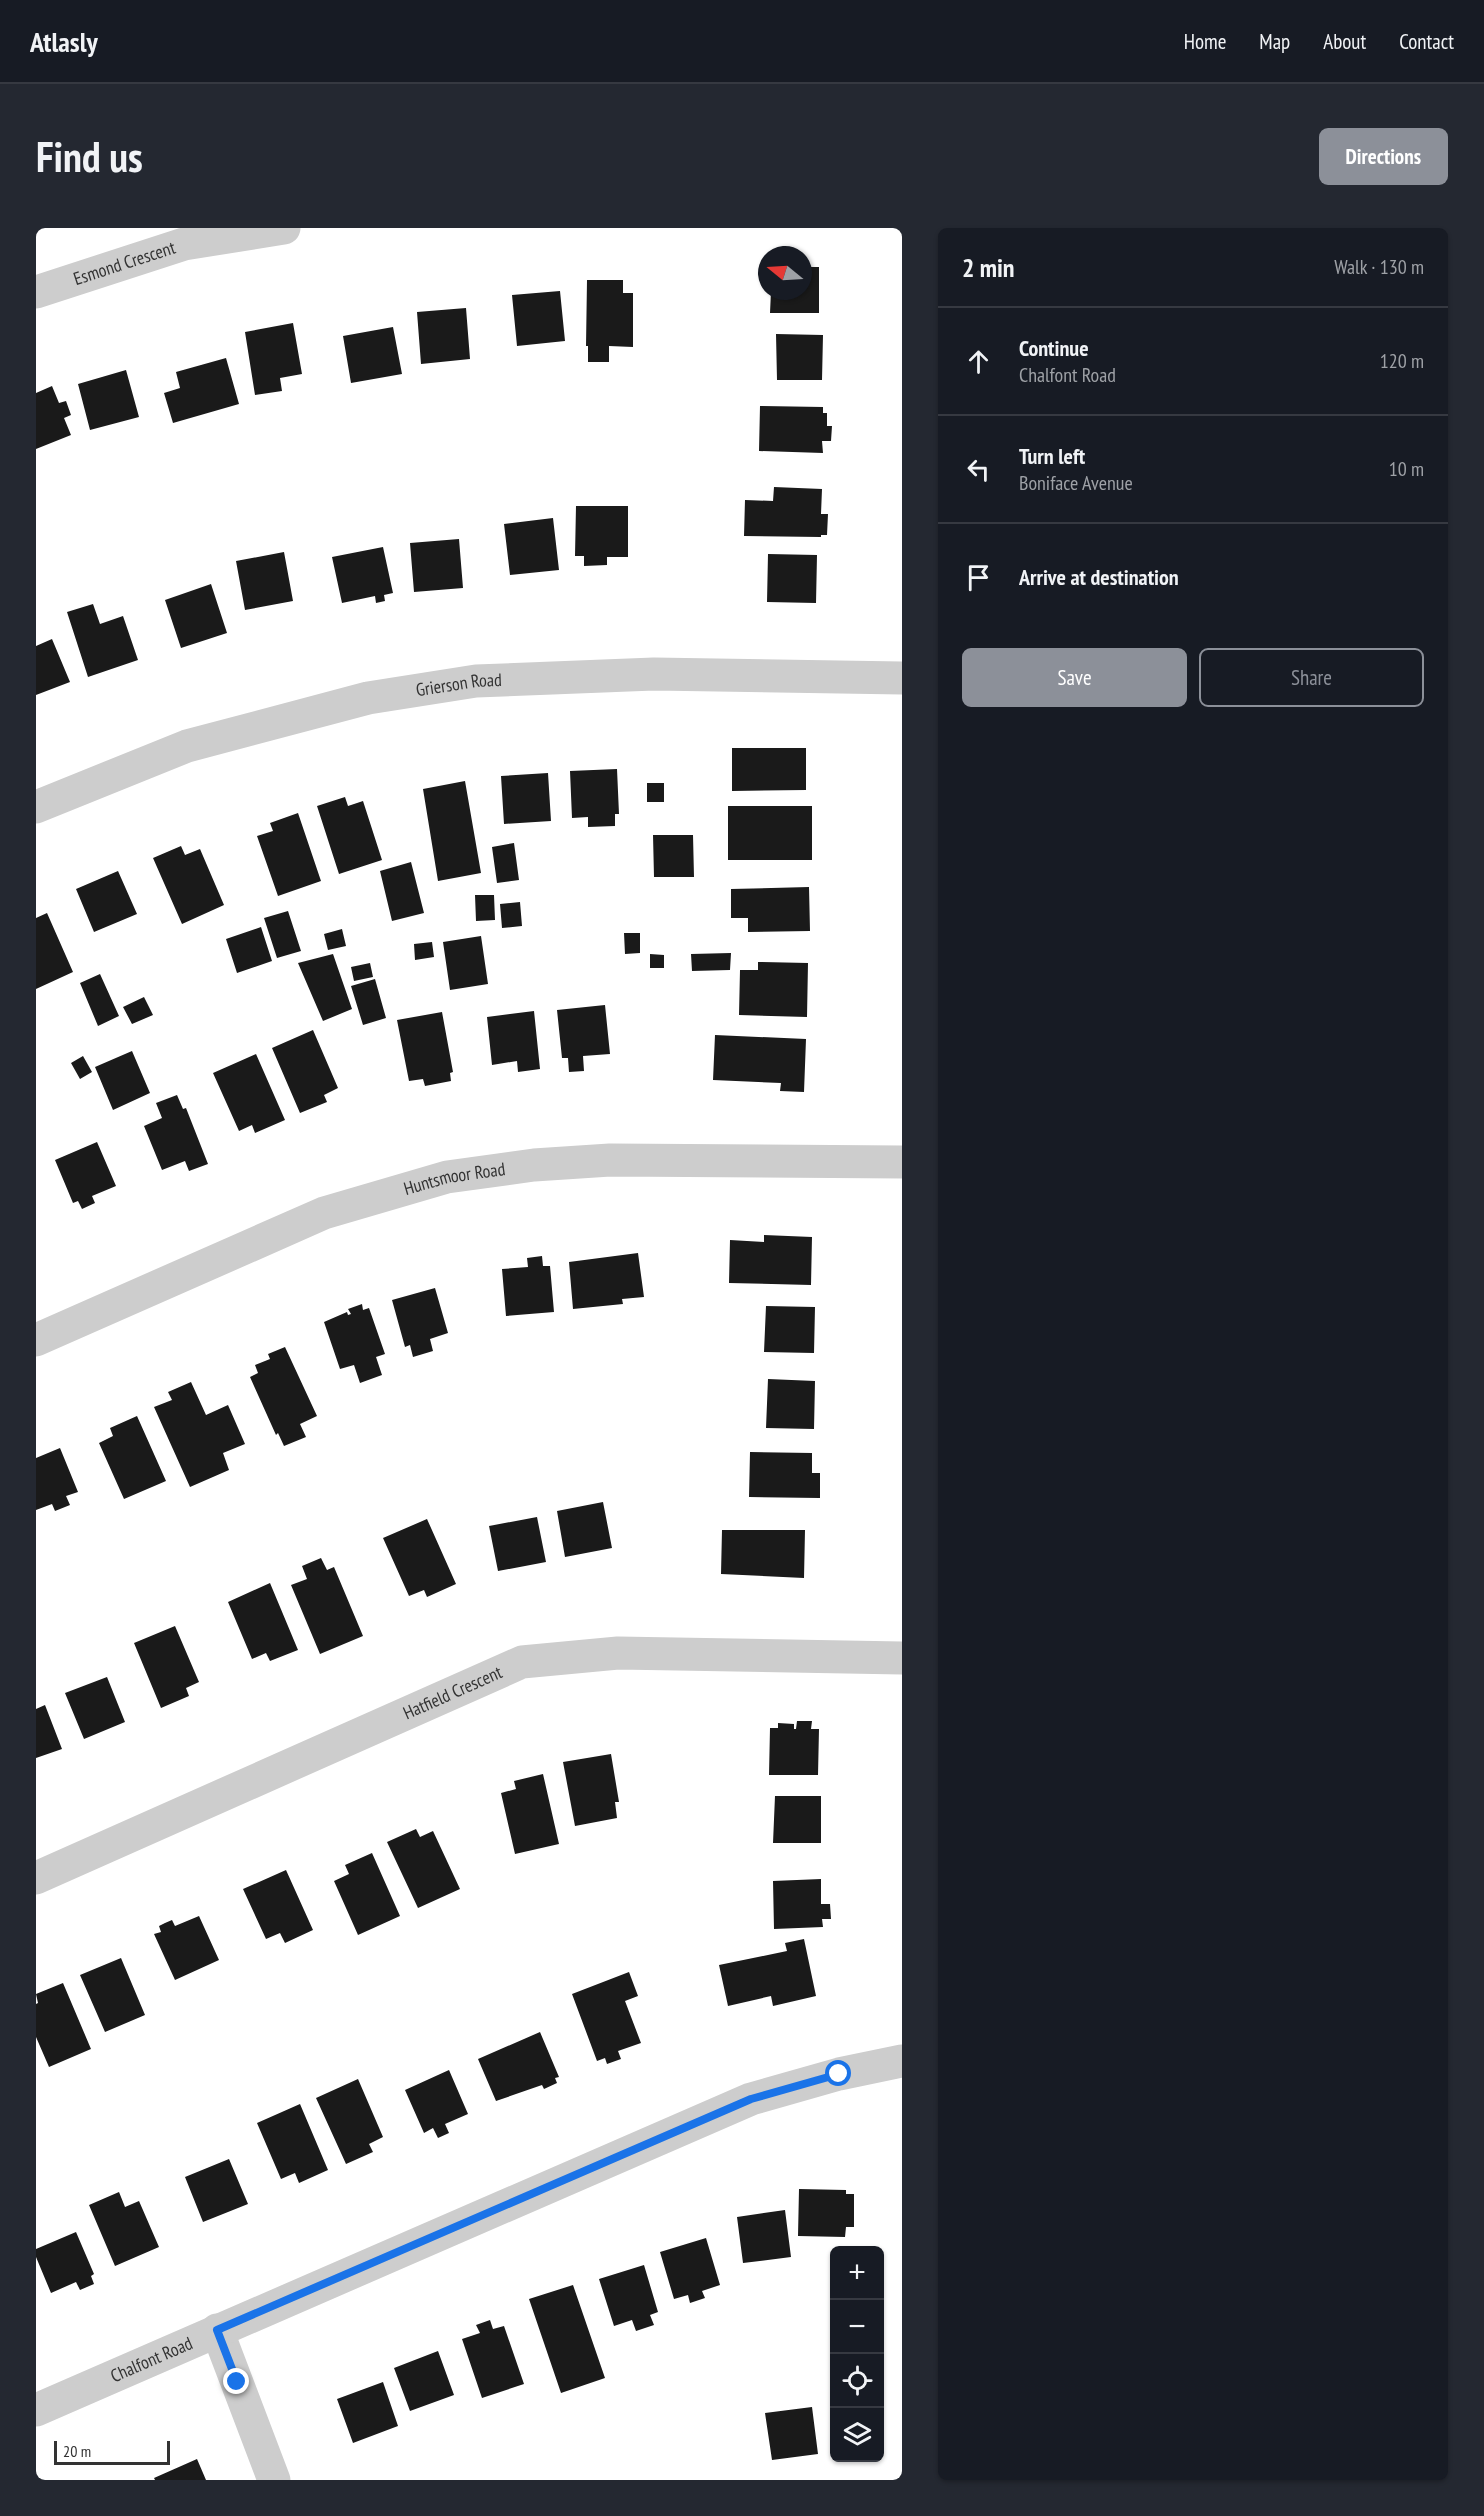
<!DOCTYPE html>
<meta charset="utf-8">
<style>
:root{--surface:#171b24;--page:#242831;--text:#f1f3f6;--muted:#9ea1a6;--line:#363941;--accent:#8c9099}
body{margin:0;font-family:"PT Sans Narrow",sans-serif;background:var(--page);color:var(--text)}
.controls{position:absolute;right:18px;bottom:18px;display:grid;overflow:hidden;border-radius:9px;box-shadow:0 2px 4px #0004}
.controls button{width:54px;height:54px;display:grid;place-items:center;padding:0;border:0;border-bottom:2px solid var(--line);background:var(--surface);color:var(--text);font:30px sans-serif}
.compass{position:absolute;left:722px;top:18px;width:54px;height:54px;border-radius:50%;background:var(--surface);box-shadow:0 2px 4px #0004;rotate:288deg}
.scale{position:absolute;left:18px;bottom:15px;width:116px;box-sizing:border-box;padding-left:6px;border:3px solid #333;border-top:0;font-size:16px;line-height:21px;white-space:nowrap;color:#333;-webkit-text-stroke:4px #fff;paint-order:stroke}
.stop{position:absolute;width:18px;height:18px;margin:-14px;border:4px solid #1a73e8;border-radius:50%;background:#fff}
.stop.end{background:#1a73e8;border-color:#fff;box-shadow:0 2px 6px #0008}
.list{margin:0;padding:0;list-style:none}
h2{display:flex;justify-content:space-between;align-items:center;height:78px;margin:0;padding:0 24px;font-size:26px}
h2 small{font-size:20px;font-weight:400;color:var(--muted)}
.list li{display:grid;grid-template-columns:39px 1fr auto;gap:18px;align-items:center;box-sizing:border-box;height:108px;padding:0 24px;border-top:2px solid var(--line)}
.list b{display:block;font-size:22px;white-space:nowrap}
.list p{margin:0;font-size:20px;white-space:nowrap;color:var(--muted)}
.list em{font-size:20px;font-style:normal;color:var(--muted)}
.actions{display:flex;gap:12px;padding:18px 24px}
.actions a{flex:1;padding:14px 0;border:2px solid var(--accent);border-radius:9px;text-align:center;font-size:21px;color:var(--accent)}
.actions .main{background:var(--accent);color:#fff}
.icon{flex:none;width:33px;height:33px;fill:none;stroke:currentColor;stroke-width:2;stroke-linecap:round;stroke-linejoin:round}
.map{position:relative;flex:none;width:866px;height:2252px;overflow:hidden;border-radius:9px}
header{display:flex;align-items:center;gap:36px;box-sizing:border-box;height:84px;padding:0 30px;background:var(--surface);border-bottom:2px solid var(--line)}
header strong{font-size:28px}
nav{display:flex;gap:33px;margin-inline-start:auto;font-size:21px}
.intro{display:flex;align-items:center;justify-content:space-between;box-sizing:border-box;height:144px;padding:0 36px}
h1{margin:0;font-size:42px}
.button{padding:15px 27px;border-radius:9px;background:var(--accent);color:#fff;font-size:21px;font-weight:700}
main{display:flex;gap:36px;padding:0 36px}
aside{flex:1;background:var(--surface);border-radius:9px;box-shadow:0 2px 4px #0004}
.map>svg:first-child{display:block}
.building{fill:#1a1a1a}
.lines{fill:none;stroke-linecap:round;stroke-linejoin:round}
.street{stroke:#cdcdcd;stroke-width:33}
.route{stroke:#1a73e8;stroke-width:8}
.labels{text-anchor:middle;stroke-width:6;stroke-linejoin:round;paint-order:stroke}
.street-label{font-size:18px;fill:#333;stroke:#fff}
</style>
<header>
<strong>Atlasly</strong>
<nav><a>Home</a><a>Map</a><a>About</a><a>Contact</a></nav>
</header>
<div class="intro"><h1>Find us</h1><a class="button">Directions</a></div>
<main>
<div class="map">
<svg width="866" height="2252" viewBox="0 0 866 2252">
<rect width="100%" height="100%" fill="#fff"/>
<!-- building -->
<path class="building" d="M767 39H783V85H734L735 63H767Z
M551 52H587V65H597V119L573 118V134H552V118H550Z
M524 63 529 113 481 118 476 67Z
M430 80 434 131 385 136 381 84Z
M257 95 266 146 244 150 246 163 219 167 209 104Z
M357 99 366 146 315 155 307 108Z
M740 106 787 107 786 152H741Z
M190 130 203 176 137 195 128 165 144 160 140 144Z
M90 142 103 189 54 202 42 156Z
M16 158 23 175 30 173 35 187 28 190 35 207 0 221V165Z
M724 178 787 179V185H791V198H796L795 213H786L787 225 723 223Z
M738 259 786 261 785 286H792L791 307H785V309L708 308 709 272 737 273Z
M540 278H592V329H571V337L548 338V328H539Z
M517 290 523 342 474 347 468 296Z
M423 311 427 360 378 364 374 315Z
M347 319 357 365 348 367 349 373 340 375 339 368 306 375 296 329Z
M248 324 257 373 209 382 200 333Z
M732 326 781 327 780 375 731 374Z
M175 356 191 405 145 420 129 372Z
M57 376 64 396 87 388 102 432 52 449 31 384Z
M16 411 34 454 0 467V418Z
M696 520H770V562L696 563Z
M581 541 583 586H579V598L552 599V589L536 590 534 543Z
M512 545 515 593 468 596 465 548Z
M429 553 445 645 402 653 387 561Z
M611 555H628V574H611Z
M309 569 312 578 327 573 346 632 303 646 281 578Z
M692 578H776V632H692Z
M262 585 285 653 242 668 221 608 237 603 234 595Z
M617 607H657L658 649H618Z
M478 615 483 652 461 655 456 619Z
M145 618 149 627 164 621 188 677 146 696 117 630Z
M375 634 388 685 356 693 344 643Z
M82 643 101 686 58 704 40 661Z
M773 659 774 703 712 704V690H695V661Z
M439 667H458L459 692 440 693Z
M484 674 486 698 466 700 464 676Z
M252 683 265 723 241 730 228 690Z
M11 685 37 744 0 761V690Z
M225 699 236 733 201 745 190 711Z
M306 701 310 718 292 722 288 706Z
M588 705H604V725L589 726Z
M445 708 452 756 414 762 407 714Z
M396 714 398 729 379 732 378 716Z
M695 725 694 742 656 743 655 726Z
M297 726 316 781 287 793 262 735Z
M614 726 628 727V740H614Z
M722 734 772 735 771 789 703 787 704 742H722Z
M334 735 337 749 318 753 315 739Z
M64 746 83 788 62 798 44 755Z
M339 751 350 790 327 797 315 758Z
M108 769 117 787 96 796 87 779Z
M569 777 574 826 547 828 548 843 533 844 532 830H526L521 782Z
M498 783 504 841 482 844 481 833 456 837 451 789Z
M406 784 417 844 414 845 415 853 389 858 387 851 373 853 361 792Z
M277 802 302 860 288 867 291 874 264 885 236 820Z
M679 807 770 811 768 864 744 863 745 855 677 852Z
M96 823 114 865 77 882 59 839Z
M220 826 249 892 219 905 216 897 203 903 177 845Z
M47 828 56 844 44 851 35 835Z
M141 867 147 881 150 880 172 936 153 943 149 933 126 942 108 898 126 890 120 875Z
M61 914 80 958 56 968 59 975 46 981 42 973 37 975 19 932Z
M728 1007 776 1009 775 1057 693 1055 694 1012 728 1014Z
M602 1025 608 1069 586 1071 587 1076 537 1081 533 1034Z
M506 1028 507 1038H514L518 1084 470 1088 466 1041 492 1039 491 1030Z
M399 1060 412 1105 394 1111 397 1123 377 1129 374 1117 369 1119 356 1072Z
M326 1076 327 1082 333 1080 349 1126 340 1129 346 1147 324 1155 318 1137 304 1141 288 1094 311 1084 312 1087 315 1086 312 1081Z
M730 1078 779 1079 778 1125 728 1124Z
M249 1119 281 1188 264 1196 270 1209 248 1218 242 1205 240 1207 214 1149 222 1145 219 1137 234 1131 232 1126Z
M732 1151 779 1153 778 1201 730 1200Z
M155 1154 170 1187 192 1177 209 1216 187 1225 193 1242 154 1259 118 1179 136 1172 132 1164Z
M101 1188 130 1253 88 1271 63 1215 77 1208 74 1200Z
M24 1220 42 1264 30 1268 34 1277 19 1283 16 1276 0 1282V1230Z
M714 1224 776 1225V1245H784V1270L713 1269Z
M567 1274 576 1320 529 1329 521 1283Z
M501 1289 510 1334 462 1343 453 1298Z
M391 1291 420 1356 391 1369 388 1362 373 1368 347 1310Z
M686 1302H769L768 1350 685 1346Z
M285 1330 291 1342 298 1339 327 1408 284 1426 255 1357 271 1351 266 1338Z
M234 1355 262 1422 234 1433 230 1425 216 1431 192 1374Z
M139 1398 163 1454 150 1460 153 1468 125 1480 98 1415Z
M71 1449 89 1494 48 1511 29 1465Z
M9 1477 26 1521 0 1530V1481Z
M761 1493H776L775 1501H783L782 1547H733L734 1500H742V1495L758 1496V1501H760Z
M575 1526 583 1574H579L581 1590 539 1598 527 1534Z
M507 1546 523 1616 479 1626 465 1565 480 1561 478 1553Z
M739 1568H785V1615H737Z
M380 1601 384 1609 397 1603 424 1661 382 1680 351 1614Z
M336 1625 364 1688 322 1707 298 1653 313 1646 309 1637Z
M250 1642 277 1702 249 1715 244 1705 230 1711 207 1661Z
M785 1651V1676H794L795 1691H786L787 1699 738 1701 737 1653Z
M163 1688 183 1732 139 1752 118 1706 125 1704 123 1698 129 1695 136 1692 139 1698Z
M768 1711 780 1768 737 1778 735 1768 692 1778 683 1737 751 1723 749 1715Z
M85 1730 109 1787 69 1804 44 1747Z
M593 1744 602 1768 589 1773 605 1815 582 1823 585 1831 571 1836 569 1830 561 1833 536 1766Z
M27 1755 55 1821 13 1839 0 1809V1776L2 1775 0 1766Z
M504 1804 523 1849 519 1850 521 1855 508 1861 506 1857 460 1873 442 1831Z
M413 1842 432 1886 409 1896 413 1905 402 1910 397 1900 388 1905 369 1862Z
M322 1851 347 1909 333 1916 337 1924 310 1936 280 1870Z
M264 1876 292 1942 263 1955 259 1945 245 1951 221 1895Z
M193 1931 212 1976 167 1994 149 1949Z
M763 1961 810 1962V1966H818V1999H810L809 2009 762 2008Z
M83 1964 89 1979 103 1973 123 2019 79 2038 53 1977Z
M749 1982 755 2029 707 2035 701 1989Z
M40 2004 58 2046 55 2048 58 2056 44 2062 40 2054 15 2065 0 2029V2021Z
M670 2010 684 2057 666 2063 669 2070 654 2075 652 2067 638 2071 624 2024Z
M608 2037 622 2084 614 2087 618 2097 600 2103 596 2092 578 2098 563 2051Z
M537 2057 569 2150 525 2165 493 2071Z
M454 2092 457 2101 468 2098 488 2156 446 2170 426 2111 444 2105 440 2097Z
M402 2123 418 2167 374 2183 358 2140Z
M347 2154 362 2198 317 2215 301 2171Z
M776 2179 782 2226 736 2232 729 2185Z
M161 2231 170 2252H119L118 2250Z"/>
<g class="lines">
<!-- street -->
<g class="street">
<path id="s1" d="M0 64 148 16 248 0"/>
<path id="s2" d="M0 579 151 518 332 470 440 453 618 446 866 450"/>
<path id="s3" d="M0 1112 288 985 411 949 498 937 574 932 866 934"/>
<path id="s4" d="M0 1650 486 1434 582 1425 866 1430"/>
<path d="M181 2102 238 2252"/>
<path id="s5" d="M0 2182 715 1871 803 1846 866 1833"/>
</g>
</g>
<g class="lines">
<!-- route -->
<path class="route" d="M201 2154 181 2102 715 1871 803 1846"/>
</g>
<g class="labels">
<!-- street labels -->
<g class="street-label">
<text dy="6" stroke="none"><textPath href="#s1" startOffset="93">Esmond Crescent</textPath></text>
<text dy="6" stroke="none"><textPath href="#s2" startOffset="442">Grierson Road</textPath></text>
<text dy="6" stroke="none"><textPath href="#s3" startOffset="450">Huntsmoor Road</textPath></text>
<text dy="6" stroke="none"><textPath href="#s4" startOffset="456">Hatfield Crescent</textPath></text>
<text dy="6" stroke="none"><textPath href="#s5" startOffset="126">Chalfont Road</textPath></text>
</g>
</g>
</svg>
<div class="controls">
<button>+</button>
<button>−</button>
<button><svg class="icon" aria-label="locate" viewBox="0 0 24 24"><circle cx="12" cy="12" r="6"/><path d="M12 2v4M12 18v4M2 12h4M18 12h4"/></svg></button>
<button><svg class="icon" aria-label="layers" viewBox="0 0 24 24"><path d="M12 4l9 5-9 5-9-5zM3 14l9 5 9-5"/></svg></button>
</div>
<svg class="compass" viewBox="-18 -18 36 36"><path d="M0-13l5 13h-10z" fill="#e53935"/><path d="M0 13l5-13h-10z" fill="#9ea1a6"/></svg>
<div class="scale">20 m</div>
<div class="stop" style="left:803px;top:1846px"></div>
<div class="stop end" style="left:201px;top:2154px"></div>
</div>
<aside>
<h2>2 min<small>Walk · 130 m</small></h2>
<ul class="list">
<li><svg class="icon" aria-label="ahead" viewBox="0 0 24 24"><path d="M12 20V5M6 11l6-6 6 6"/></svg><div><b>Continue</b><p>Chalfont Road</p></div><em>120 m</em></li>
<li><svg class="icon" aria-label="left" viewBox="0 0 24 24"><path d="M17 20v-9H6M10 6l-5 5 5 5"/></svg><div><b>Turn left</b><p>Boniface Avenue</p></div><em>10 m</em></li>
<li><svg class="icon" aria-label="arrive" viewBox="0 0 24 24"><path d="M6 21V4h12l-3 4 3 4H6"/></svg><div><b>Arrive at destination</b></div></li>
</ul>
<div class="actions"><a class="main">Save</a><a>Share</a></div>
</aside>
</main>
